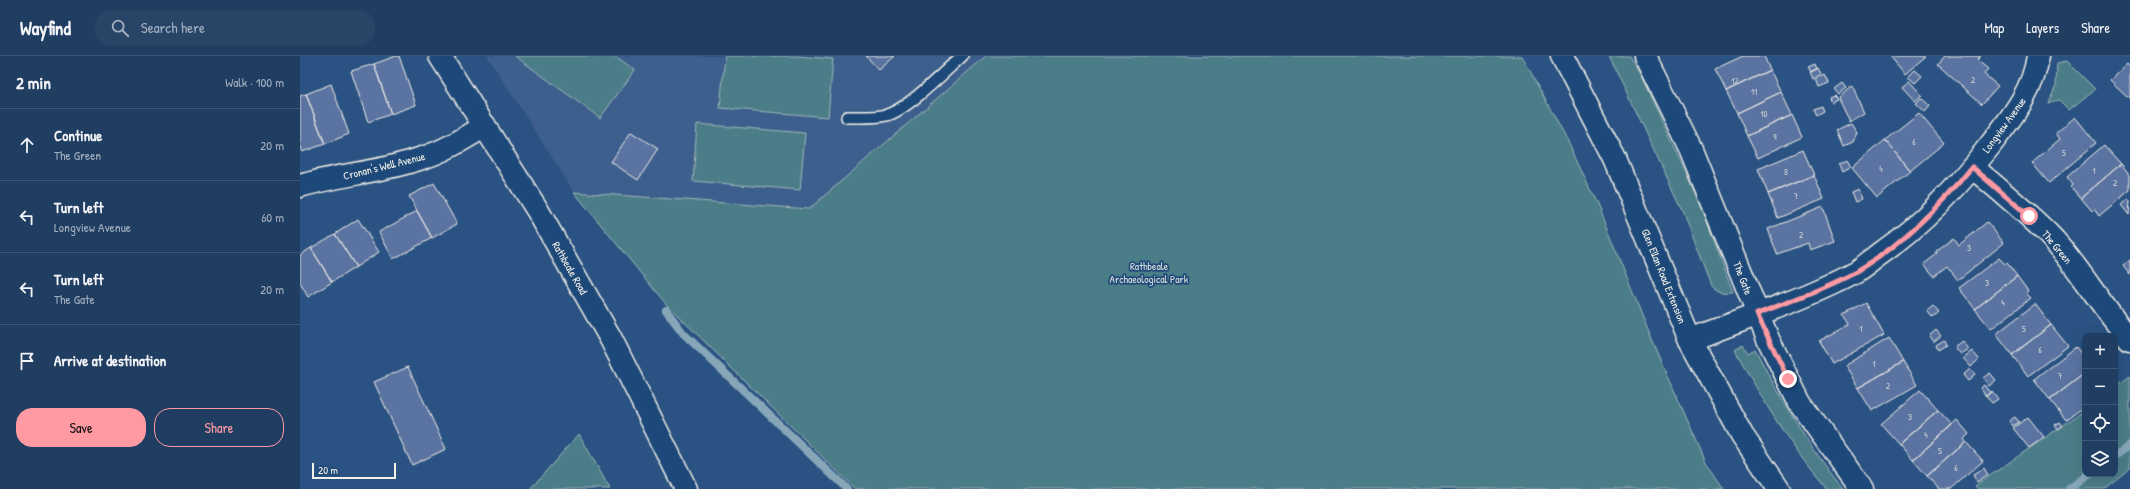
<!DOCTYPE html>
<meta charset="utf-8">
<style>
:root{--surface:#203e62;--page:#284568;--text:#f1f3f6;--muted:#a2aebe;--line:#3d5777;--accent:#ff9aa2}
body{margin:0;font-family:"Patrick Hand",sans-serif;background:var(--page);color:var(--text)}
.controls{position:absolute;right:12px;bottom:12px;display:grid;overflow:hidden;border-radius:8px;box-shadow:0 4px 16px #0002}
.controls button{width:36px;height:36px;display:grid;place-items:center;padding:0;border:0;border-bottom:1px solid var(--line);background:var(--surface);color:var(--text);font:20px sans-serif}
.scale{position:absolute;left:12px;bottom:10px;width:84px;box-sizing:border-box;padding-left:4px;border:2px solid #f4f1e8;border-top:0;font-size:11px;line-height:14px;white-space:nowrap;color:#f4f1e8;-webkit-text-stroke:3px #1f4a7a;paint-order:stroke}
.stop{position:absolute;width:12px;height:12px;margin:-9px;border:3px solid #ff9aa2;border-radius:50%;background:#fff}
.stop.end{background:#ff9aa2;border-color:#fff;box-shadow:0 1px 4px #0008}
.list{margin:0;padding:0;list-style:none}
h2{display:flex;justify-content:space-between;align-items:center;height:52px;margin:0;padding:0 16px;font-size:17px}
h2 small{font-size:13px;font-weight:400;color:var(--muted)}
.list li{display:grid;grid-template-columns:26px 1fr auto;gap:12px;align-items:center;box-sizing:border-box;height:72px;padding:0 16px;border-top:1px solid var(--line)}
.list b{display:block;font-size:15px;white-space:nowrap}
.list p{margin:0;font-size:13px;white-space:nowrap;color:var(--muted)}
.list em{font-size:13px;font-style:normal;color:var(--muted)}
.actions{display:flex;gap:8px;padding:12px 16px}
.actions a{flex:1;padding:9px 0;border:1px solid var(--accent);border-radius:16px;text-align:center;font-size:14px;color:var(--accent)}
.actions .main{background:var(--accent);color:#111}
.icon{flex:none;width:22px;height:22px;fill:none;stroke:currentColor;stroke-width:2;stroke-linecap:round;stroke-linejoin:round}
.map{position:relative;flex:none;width:1830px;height:433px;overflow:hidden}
header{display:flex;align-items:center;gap:24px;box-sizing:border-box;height:56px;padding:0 20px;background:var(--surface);border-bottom:1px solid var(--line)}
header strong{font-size:19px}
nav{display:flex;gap:22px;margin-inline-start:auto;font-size:14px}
.search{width:280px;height:36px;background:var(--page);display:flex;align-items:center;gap:10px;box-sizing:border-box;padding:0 14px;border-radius:16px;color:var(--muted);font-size:15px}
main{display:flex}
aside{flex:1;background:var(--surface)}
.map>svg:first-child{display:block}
.built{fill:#3c5f8d}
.green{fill:#4c7d88;stroke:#a0b7b8}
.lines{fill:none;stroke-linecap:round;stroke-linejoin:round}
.stream{stroke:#87a7b9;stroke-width:8}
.building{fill:#5a73a1;stroke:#f4f1e8}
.lane-casing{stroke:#f4f1e8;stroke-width:14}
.street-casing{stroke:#f4f1e8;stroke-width:25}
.secondary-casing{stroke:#f4f1e8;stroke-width:25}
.lane{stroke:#1f4a7a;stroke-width:11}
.street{stroke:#1f4a7a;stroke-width:22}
.secondary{stroke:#1f4a7a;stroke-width:22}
.route{stroke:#ff9aa2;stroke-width:5}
.labels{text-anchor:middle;stroke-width:3.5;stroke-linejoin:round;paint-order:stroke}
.number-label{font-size:9px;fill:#ced2d6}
.street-label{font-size:11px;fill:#f4f1e8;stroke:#1f4a7a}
.park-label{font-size:11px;fill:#dbe0da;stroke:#1f4a7a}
</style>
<header>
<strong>Wayfind</strong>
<div class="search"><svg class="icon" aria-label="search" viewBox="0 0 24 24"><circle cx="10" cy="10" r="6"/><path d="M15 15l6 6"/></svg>Search here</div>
<nav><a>Map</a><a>Layers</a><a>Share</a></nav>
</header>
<main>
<aside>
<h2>2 min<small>Walk · 100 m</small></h2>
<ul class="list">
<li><svg class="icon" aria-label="ahead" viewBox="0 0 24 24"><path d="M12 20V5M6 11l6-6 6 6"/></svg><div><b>Continue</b><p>The Green</p></div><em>20 m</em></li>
<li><svg class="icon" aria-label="left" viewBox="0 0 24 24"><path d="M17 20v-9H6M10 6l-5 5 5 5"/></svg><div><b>Turn left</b><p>Longview Avenue</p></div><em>60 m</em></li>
<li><svg class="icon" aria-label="left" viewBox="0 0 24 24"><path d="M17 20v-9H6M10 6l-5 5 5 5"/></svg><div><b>Turn left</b><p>The Gate</p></div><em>20 m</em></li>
<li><svg class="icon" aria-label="arrive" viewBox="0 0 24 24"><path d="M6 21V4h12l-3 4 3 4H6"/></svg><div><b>Arrive at destination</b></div></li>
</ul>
<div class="actions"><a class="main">Save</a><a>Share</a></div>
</aside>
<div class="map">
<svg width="1830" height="433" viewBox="0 0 1830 433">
<rect width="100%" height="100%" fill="#2a5282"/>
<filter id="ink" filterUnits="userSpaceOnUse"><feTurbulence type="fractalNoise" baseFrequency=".025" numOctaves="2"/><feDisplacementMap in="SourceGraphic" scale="8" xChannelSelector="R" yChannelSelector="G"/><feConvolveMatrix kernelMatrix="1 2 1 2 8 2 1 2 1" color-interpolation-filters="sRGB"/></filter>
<g filter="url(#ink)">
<!-- built -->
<path class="built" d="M187 0H686L509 153 274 136Z"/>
<!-- green -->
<path class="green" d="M215 0H315L335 14 300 62Z
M425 0H498L533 3 528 61 420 52Z
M686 0H1222L1269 88 1299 153 1352 284 1406 406 1424 433H555L366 248 274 136 509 153Z
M1309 0H1329L1341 20 1399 144 1433 236C1424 237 1418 237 1411 230L1382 154Z
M1767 5 1795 33 1769 54 1759 44 1748 47 1756 29 1757 7Z
M397 68 505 77 500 134 393 125Z
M1443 289 1448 297 1455 293C1481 343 1508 389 1543 433H1527C1490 391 1462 343 1435 294Z
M1830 320V412L1804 433H1678L1675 430 1785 354V418H1815V331Z
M279 378 310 433H230Z"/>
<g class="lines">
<!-- stream -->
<path class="stream" d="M366 254 383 277 547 433
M1815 400 1830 389
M1769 433 1790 418"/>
</g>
<!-- building -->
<path class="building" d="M96 0H99L116 49 91 58 74 8Z
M566 0H595L579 14Z
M1443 0H1464L1470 14 1426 35 1415 13Z
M1590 0H1626L1605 18Z
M1645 0H1681L1677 4 1688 13 1684 18 1698 30 1682 48 1638 8Z
M74 8 91 58 68 66 51 15Z
M1515 8 1517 13 1511 16 1508 11Z
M1827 8 1830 11V43L1810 24Z
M1518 12 1521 18 1513 23 1510 16Z
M1470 14 1481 36 1437 57 1426 35Z
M1615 14 1622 20 1615 27 1608 21Z
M1525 19 1529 27 1519 31 1516 23Z
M1609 25 1622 39 1615 45 1602 31Z
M1542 27 1546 32 1538 38 1534 33Z
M31 28 49 78 25 88 6 38Z
M1552 30 1564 56 1549 65 1538 42Z
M1481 36 1492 59 1447 80 1437 57Z
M6 38 25 88 2 96 0 91V40Z
M1534 39 1537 43 1531 46 1529 41Z
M1621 42 1630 50 1625 56 1616 47Z
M1521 50 1523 55 1516 59 1513 53Z
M1619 57 1644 87 1610 115 1585 84Z
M1492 59 1502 81 1458 102 1447 80Z
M1775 61 1796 87 1749 127 1732 107 1760 83 1756 77Z
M1551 67 1557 76 1553 86 1544 90 1537 74Z
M331 76 358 93 338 124 311 106Z
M1585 84 1610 115 1577 142 1552 112Z
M1804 89 1821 108 1781 142 1771 131 1773 129 1767 121Z
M1503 94 1514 119 1468 138 1458 113Z
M1547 104 1551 111 1542 116 1539 108Z
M1821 108 1830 119V134L1799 160 1794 153 1792 155 1781 142Z
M1514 119 1524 143 1478 162 1468 138Z
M134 127 157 168 132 182 109 140Z
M1558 133 1562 143 1555 146 1551 136Z
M1828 143 1830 145 1829 159 1821 149Z
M1523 151 1535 185 1510 194 1508 187 1477 198 1468 173Z
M117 155 132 182 93 203 79 176Z
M58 163 79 196 56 211 35 178Z
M1687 166 1704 187 1658 224 1647 210 1634 220 1624 208 1637 198 1636 196 1654 182 1659 189Z
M35 178 56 211 32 226 11 192Z
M11 192 32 226 8 241 0 227V199Z
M1699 202 1705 208 1707 207 1717 220 1675 253 1659 232Z
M1830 204V219L1823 210Z
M1717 220 1728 235 1726 237 1731 242 1691 273 1675 253Z
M1566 247 1584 279 1532 308 1519 285 1550 268 1544 259Z
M1735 248 1751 269 1712 299 1696 278Z
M1633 250 1639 257 1633 262 1627 255Z
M1751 269 1768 290 1728 320 1712 299Z
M1636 274 1641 280 1633 286 1629 280Z
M1589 282 1603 306 1558 332 1544 310Z
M1644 284 1646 289 1638 294 1636 289Z
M1662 285 1668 293 1660 298 1654 291Z
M1776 291 1785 303V317L1750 344 1734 323Z
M1672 295 1679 303 1671 311 1663 302Z
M1603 306 1617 329 1572 355 1558 332Z
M108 311 146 393 112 409 74 326Z
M1670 313 1675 319 1668 325 1663 319Z
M1690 317 1696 324 1689 330 1683 322Z
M1785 317V350L1766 364 1750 344Z
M1684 329 1690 337 1686 340 1680 332Z
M1620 334 1638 354 1599 388 1581 368Z
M1692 335 1698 343 1692 347 1686 340Z
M1638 354 1652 369 1613 404 1599 388Z
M1715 361 1719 366 1713 370 1709 365Z
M1728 361 1744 381 1729 392 1713 372Z
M1657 364 1669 378 1664 383 1666 386 1627 420 1613 404Z
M1760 366 1763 370 1758 373 1755 369Z
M1666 386 1683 405 1651 433H1639L1627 420Z
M1684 412 1688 419 1677 426 1673 419Z"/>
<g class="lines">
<!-- lane casing -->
<g class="lane-casing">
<path id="lane" d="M547 61C560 61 574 62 587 59 608 53 645 15 662 0"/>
</g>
<!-- street casing -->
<g class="street-casing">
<path id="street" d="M1345 0 1391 93 1468 283 1500 347 1562 433
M1672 111C1700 134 1729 158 1754 184 1781 214 1802 252 1830 283
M0 130C40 118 83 116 122 102 145 95 165 82 185 70
M1390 284C1445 262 1504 244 1556 216 1564 211 1572 204 1580 198 1624 167 1655 133 1688 92 1710 63 1733 37 1738 0"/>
</g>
<!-- secondary casing -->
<g class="secondary-casing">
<path id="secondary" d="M140 0 238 155 311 283 386 433
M1262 0 1315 103 1390 284 1442 379 1479 433"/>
</g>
<!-- lane -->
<use href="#lane" class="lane"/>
<!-- street -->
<use href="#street" class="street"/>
<!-- secondary -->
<use href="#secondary" class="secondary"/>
</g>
</g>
<g class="lines" filter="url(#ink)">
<!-- route -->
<path class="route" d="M1488 323 1457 258C1490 245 1525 233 1556 216 1599 191 1641 149 1672 111L1729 160"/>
</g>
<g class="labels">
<!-- number labels -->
<g class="number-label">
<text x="1673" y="27">2</text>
<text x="1435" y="28">12</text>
<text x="1454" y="39">11</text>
<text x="1464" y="61">10</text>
<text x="1475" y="84">9</text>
<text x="1614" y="89">6</text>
<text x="1764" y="100">5</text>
<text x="1581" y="116">4</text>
<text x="1794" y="118">1</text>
<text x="1486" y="119">8</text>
<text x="1815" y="130">2</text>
<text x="1496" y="143">7</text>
<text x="1501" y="182">2</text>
<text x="1669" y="195">3</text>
<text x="1687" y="230">3</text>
<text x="1703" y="250">4</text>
<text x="1561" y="276">1</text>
<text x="1724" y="276">5</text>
<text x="1740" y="297">6</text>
<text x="1574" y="311">1</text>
<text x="1760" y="323">7</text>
<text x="1588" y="333">2</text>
<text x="1610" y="364">3</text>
<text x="1626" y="382">4</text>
<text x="1640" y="398">5</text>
<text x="1656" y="415">6</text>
</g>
<!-- street labels -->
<g class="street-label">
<text transform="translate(1704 69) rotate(-54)" y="4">Longview Avenue</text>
<text transform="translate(84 110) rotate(-14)" y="4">Cronan's Well Avenue</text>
<text transform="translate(1757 191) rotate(50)" y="4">The Green</text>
<text transform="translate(270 212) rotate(60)" y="4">Rathbeale Road</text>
<text transform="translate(1364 220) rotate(68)" y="4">Glen Ellan Road Extension</text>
<text transform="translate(1443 222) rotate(69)" y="4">The Gate</text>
</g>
<!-- park labels -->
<g class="park-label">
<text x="849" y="214">Rathbeale<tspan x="849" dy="13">Archaeological Park</tspan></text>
</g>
</g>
</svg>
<div class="controls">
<button>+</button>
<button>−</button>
<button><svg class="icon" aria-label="locate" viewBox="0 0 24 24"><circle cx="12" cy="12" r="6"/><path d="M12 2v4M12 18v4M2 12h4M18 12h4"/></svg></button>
<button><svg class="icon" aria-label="layers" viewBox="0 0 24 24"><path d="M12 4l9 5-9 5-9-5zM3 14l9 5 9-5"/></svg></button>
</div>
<div class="scale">20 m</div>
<div class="stop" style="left:1729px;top:160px"></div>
<div class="stop end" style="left:1488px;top:323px"></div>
</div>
</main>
